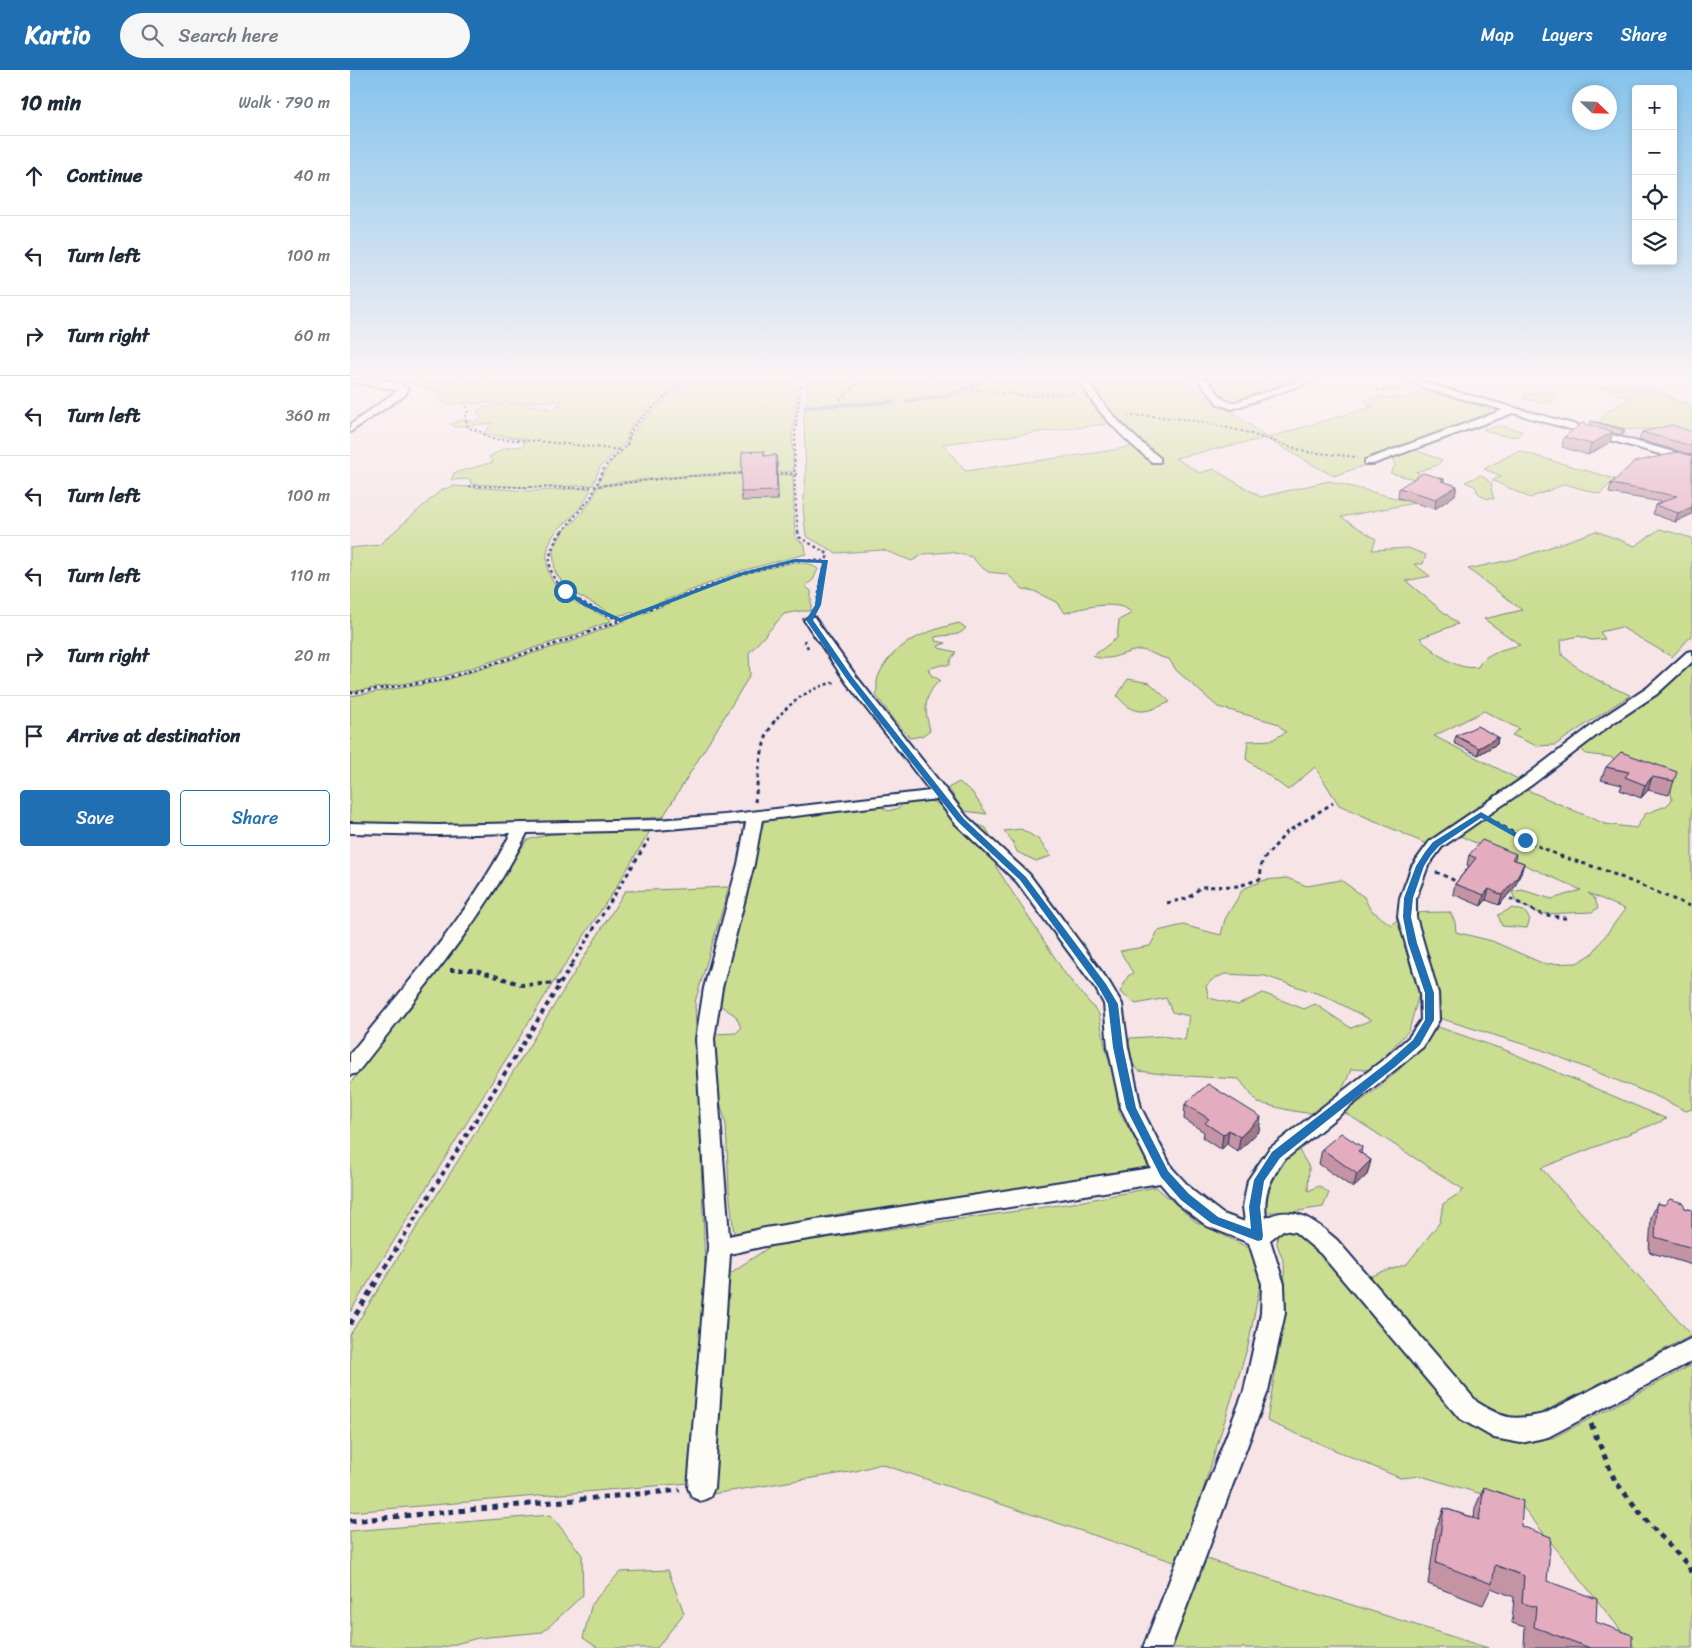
<!DOCTYPE html>
<meta charset="utf-8">
<style>
:root{--surface:#fff;--page:#f6f6f7;--text:#1f2937;--muted:#747a83;--line:#e0e1e3;--accent:#1f6fb2}
body{margin:0;font-family:Sriracha,sans-serif;background:var(--page);color:var(--text)}
.controls{position:absolute;right:15px;top:15px;display:grid;overflow:hidden;border-radius:5px;box-shadow:0 2px 8px #0003}
.controls button{width:45px;height:45px;display:grid;place-items:center;padding:0;border:0;border-bottom:1px solid var(--line);background:var(--surface);color:var(--text);font:25px sans-serif}
.compass{position:absolute;left:1222px;top:15px;width:45px;height:45px;border-radius:50%;background:var(--surface);box-shadow:0 2px 8px #0003;rotate:113deg}
.stop{position:absolute;width:15px;height:15px;margin:-11px;border:4px solid #1f6fb2;border-radius:50%;background:#fff}
.stop.end{background:#1f6fb2;border-color:#fff;box-shadow:0 1px 5px #0008}
.list{margin:0;padding:0;list-style:none}
h2{display:flex;justify-content:space-between;align-items:center;height:65px;margin:0;padding:0 20px;font-size:21px}
h2 small{font-size:16px;font-weight:400;color:var(--muted)}
.list li{display:grid;grid-template-columns:32px 1fr auto;gap:15px;align-items:center;box-sizing:border-box;height:80px;padding:0 20px;border-top:1px solid var(--line)}
.list b{display:block;font-size:19px;white-space:nowrap}
.list em{font-size:16px;font-style:normal;color:var(--muted)}
.actions{display:flex;gap:10px;padding:15px 20px}
.actions a{flex:1;padding:11px 0;border:1px solid var(--accent);border-radius:5px;text-align:center;font-size:18px;color:var(--accent)}
.actions .main{background:var(--accent);color:#fff}
.icon{flex:none;width:28px;height:28px;fill:none;stroke:currentColor;stroke-width:2;stroke-linecap:round;stroke-linejoin:round}
.map{position:relative;flex:none;width:1342px;height:1578px;overflow:hidden}
header{display:flex;align-items:center;gap:30px;box-sizing:border-box;height:70px;padding:0 25px;background:var(--accent);color:#fff}
header strong{font-size:24px}
nav{display:flex;gap:28px;margin-inline-start:auto;font-size:18px}
.search{width:350px;height:45px;background:var(--page);display:flex;align-items:center;gap:12px;box-sizing:border-box;padding:0 18px;border-radius:28px;color:var(--muted);font-size:19px}
main{display:flex}
aside{flex:1;background:var(--surface)}
.map>svg:first-child{display:block}
.built{fill:#f1d3da}
.green{fill:#cbdd91;stroke:#738678;fill-rule:evenodd}
.lines{fill:none;stroke-linecap:round;stroke-linejoin:round}
.stream{stroke:#6295b7;stroke-width:4}
.street-casing{stroke:#1b2f5e;stroke-width:4}
.path-far4{stroke:#1b2f5e;stroke-width:2;stroke-dasharray:2.5 2.5;stroke-linecap:butt}
.path-far3{stroke:#1b2f5e;stroke-width:2.5;stroke-dasharray:3 3;stroke-linecap:butt}
.path-far2{stroke:#1b2f5e;stroke-width:3;stroke-dasharray:4 4;stroke-linecap:butt}
.path-far1{stroke:#1b2f5e;stroke-width:4;stroke-dasharray:4.5 4.5;stroke-linecap:butt}
.path{stroke:#1b2f5e;stroke-width:5;stroke-dasharray:5.5 5.5;stroke-linecap:butt}
.street{fill:#fdfcf7;fill-rule:evenodd}
.wall{fill:#c494a4;stroke:#1b2f5e}
.shaded-wall{fill:#a07886;stroke:#1b2f5e}
.building{fill:#e4acbf;stroke:#1b2f5e}
.route{fill:#1f6fb2}
</style>
<header>
<strong>Kartio</strong>
<div class="search"><svg class="icon" aria-label="search" viewBox="0 0 24 24"><circle cx="10" cy="10" r="6"/><path d="M15 15l6 6"/></svg>Search here</div>
<nav><a>Map</a><a>Layers</a><a>Share</a></nav>
</header>
<main>
<aside>
<h2>10 min<small>Walk · 790 m</small></h2>
<ul class="list">
<li><svg class="icon" aria-label="ahead" viewBox="0 0 24 24"><path d="M12 20V5M6 11l6-6 6 6"/></svg><div><b>Continue</b></div><em>40 m</em></li>
<li><svg class="icon" aria-label="left" viewBox="0 0 24 24"><path d="M17 20v-9H6M10 6l-5 5 5 5"/></svg><div><b>Turn left</b></div><em>100 m</em></li>
<li><svg class="icon" aria-label="right" viewBox="0 0 24 24"><path d="M7 20v-9h11M14 6l5 5-5 5"/></svg><div><b>Turn right</b></div><em>60 m</em></li>
<li><svg class="icon" aria-label="left" viewBox="0 0 24 24"><path d="M17 20v-9H6M10 6l-5 5 5 5"/></svg><div><b>Turn left</b></div><em>360 m</em></li>
<li><svg class="icon" aria-label="left" viewBox="0 0 24 24"><path d="M17 20v-9H6M10 6l-5 5 5 5"/></svg><div><b>Turn left</b></div><em>100 m</em></li>
<li><svg class="icon" aria-label="left" viewBox="0 0 24 24"><path d="M17 20v-9H6M10 6l-5 5 5 5"/></svg><div><b>Turn left</b></div><em>110 m</em></li>
<li><svg class="icon" aria-label="right" viewBox="0 0 24 24"><path d="M7 20v-9h11M14 6l5 5-5 5"/></svg><div><b>Turn right</b></div><em>20 m</em></li>
<li><svg class="icon" aria-label="arrive" viewBox="0 0 24 24"><path d="M6 21V4h12l-3 4 3 4H6"/></svg><div><b>Arrive at destination</b></div></li>
</ul>
<div class="actions"><a class="main">Save</a><a>Share</a></div>
</aside>
<div class="map">
<svg width="1342" height="1578" viewBox="0 0 1342 1578">
<rect width="100%" height="100%" fill="#f6e4e6"/>
<filter id="ink" filterUnits="userSpaceOnUse"><feTurbulence type="fractalNoise" baseFrequency=".02" numOctaves="2"/><feDisplacementMap in="SourceGraphic" scale="10" xChannelSelector="R" yChannelSelector="G"/><feConvolveMatrix kernelMatrix="1 2 1 2 8 2 1 2 1" color-interpolation-filters="sRGB"/></filter>
<g filter="url(#ink)">
<!-- built -->
<path class="built" d="M1252 349 1342 366V388L1229 358Z"/>
<!-- green -->
<path class="green" d="M43 309H334L284 353 278 362 276 372 250 397 243 415 185 418 121 414 120 409 101 410 104 403 143 392 139 387 155 378 173 376 176 369 133 364 143 353 105 357 100 354 112 350 125 352 131 348 127 340C145 332 185 333 204 340L211 331 101 334 90 331 87 322 58 312 39 311Z
M340 309H447L448 325 442 369 444 402C378 402 313 406 248 415 250 409 253 402 257 397 265 386 278 380 280 365H282L290 353Z
M458 309H728L738 329 757 354 593 374 615 401 758 381 791 374 752 333 737 309H840L841 315 868 336 877 338 917 368 1024 336 1017 335 1014 330 1031 327 1055 328 1080 321 1150 341 1014 391 1019 394 983 406 916 368 825 388 850 403 863 399 911 427 979 411 1065 433 991 447 1026 469 1022 480 1058 478 1076 485 1073 494H1064L1080 506 1056 511 1108 554 1070 568C1084 582 1106 601 1128 597 1135 582 1155 579 1170 575L1134 549 1172 540 1118 499 1169 488 1246 461 1285 476 1310 459 1342 468V565L1322 587 1271 557 1250 562 1255 569 1241 570 1229 566 1211 570 1212 585C1236 606 1252 613 1280 625L1205 675 1187 676 1162 665 1169 659 1134 641 1084 666 1172 711 1081 776 989 735 965 697 938 720 896 689 898 671 922 670 936 662 926 653 868 637 826 600 819 589C809 588 796 579 789 580 772 582 759 593 743 586L767 568 769 550 782 543C768 528 732 538 715 543L706 532 684 521 673 519 657 504 638 502 629 495 622 487 601 482 574 484 562 491 533 480 486 483 456 466 453 439 456 403 454 351 455 337 458 332Z
M852 309H961L883 335 873 333Z
M1259 315 1289 316 1292 319 1306 318 1325 330 1342 335V368C1331 365 1319 360 1307 359 1288 358 1267 362 1248 356 1256 339 1265 336 1281 328L1247 318Z
M1190 321 1205 323 1202 332 1193 333 1173 328 1176 324Z
M1152 356 1172 361 1169 366C1155 367 1145 365 1133 359Z
M1062 379 1092 390 1088 395 1066 402 1084 411 1081 413 1040 403 1045 396 1042 384Z
M1168 381H1169L1265 409 1250 424 1215 414 1180 428 1142 410 1152 406 1134 399Z
M393 404 443 405 445 467 455 475 456 484 391 501 285 542 266 546 218 520 205 502 203 481 212 463 231 444 243 427 247 417 313 408Z
M1131 405 1142 414 1141 419 1144 429 1135 428 1127 422 1126 417 1115 412Z
M104 416 182 421 241 418C237 428 230 439 222 447 217 452 209 457 205 463 199 471 196 482 197 492 198 524 233 536 259 548L261 551 222 566 89 608 0 622V478L29 475 91 420Z
M445 492 460 494 468 499 463 510 455 516 461 521V541H450L434 544 399 583 400 605 313 747C209 754 104 756 0 754V626L89 612 226 570 393 504Z
M609 553 616 558C608 568 596 564 585 567V571L596 573 588 576 589 578 606 582 600 591V595H591L578 599 581 605 590 610C573 627 574 638 580 660L572 666 560 668 541 646 526 625C528 619 526 612 528 607 542 573 576 561 609 553Z
M1342 585V1039L1336 1041 1308 1027 1192 980 1086 947 1078 887 1054 875 1069 924 1059 960 1022 1000 1001 999C996 1015 981 1043 962 1043 944 1043 925 1036 908 1033L889 1009 820 1005 789 1001 776 986 780 968 813 966 835 970 839 946 822 942 816 928 786 934 770 922 778 906 783 903 770 881 800 876 808 861 833 855 871 865 875 849 893 819 915 810 937 808 957 816 991 810 1014 827 1020 839 1041 855C1059 839 1077 843 1100 842L1105 852 1106 862 1142 871 1194 894 1227 893 1242 884 1275 839 1238 823 1245 829 1248 838 1242 842 1191 844 1166 832 1162 822 1172 820 1202 829 1231 820 1108 765 1175 719 1255 754 1286 758 1295 744 1316 736 1322 730 1320 712 1260 687 1236 684 1230 678ZM875 904 915 906 975 926 1021 950 1001 958 965 934 954 939 913 923 888 935 859 928 856 916 863 909Z
M778 609 800 613 820 632C797 642 786 648 767 626Z
M609 712 622 722 637 744 614 741 598 718Z
M556 729 585 732 596 741 636 758 644 772 646 797 716 905 749 944 755 976 766 1013 769 1042 801 1096 688 1116 489 1144 384 1164 379 1120 376 1055 369 1028 364 964 386 963 391 958 386 946 365 932 415 746 528 734 538 741 549 738Z
M303 756 265 819 203 913 0 1242V1014L38 961 99 884 177 770 200 764Z
M671 759 688 769 701 786 686 791 667 782 663 772 654 761Z
M379 817 345 932 355 1197 339 1413 0 1442V1265L275 821Z
M1162 838 1174 841 1180 849 1177 858 1152 856 1148 845Z
M1088 957 1155 980 1317 1049 1191 1098 1342 1265 1182 1348H1153L1117 1328 1013 1209 1057 1194 1090 1152 1093 1134 1114 1120 994 1042C1031 1020 1061 990 1088 957Z
M947 1077 959 1097 958 1121 969 1116 979 1123 973 1137 942 1142H914V1122L933 1087Z
M806 1117 845 1151 901 1179 911 1211 898 1276 830 1494 531 1394 506 1401 362 1424 377 1205 421 1176 723 1133Z
M937 1160 949 1163 963 1173 1035 1256 1167 1366 1203 1368 1342 1295V1578H1285L1172 1436 1071 1406 1050 1408 917 1351 936 1237 934 1193 927 1174 928 1161Z
M201 1445 232 1485 233 1525 193 1562 128 1568 90 1578H1L0 1461Z
M857 1489 1138 1578H817L831 1539Z
M318 1500 334 1543 307 1578H248L233 1568 242 1533 270 1502Z"/>
<g class="lines">
<!-- stream -->
<path class="stream" d="M556 331C585 328 608 327 632 309
M455 337 544 332"/>
<!-- street casing -->
<g class="street-casing">
<path id="street" d="M0 309C16 309 46 308 58 319L55 325 0 362V355L48 320 1 312Z
M728 309H737C755 341 781 365 810 388V392H802C773 368 747 343 728 309Z
M847 309H856L874 330 882 333 955 309H969L882 339 868 334Z
M1055 309H1068L1086 316 1342 387V393L1163 343 1023 394H1015V390L1153 340 1080 320Z
M460 546 464 547 506 606 617 747 679 804 759 912 772 934 778 977 791 1038 822 1098 843 1121 873 1144 895 1152 893 1137 898 1110 919 1079 1034 989 1059 967 1071 950 1070 923 1048 847 1050 828 1062 796 1080 771 1173 708 1253 647 1297 618 1337 582 1342 581V592L1307 624 1263 653 1183 714 1092 777 1078 796 1066 828V847L1088 923 1089 950 1073 977 933 1091C920 1111 913 1123 916 1148 944 1133 966 1152 987 1170L1127 1332C1154 1349 1162 1351 1194 1344L1342 1268V1291L1198 1367 1171 1373 1144 1368 1109 1348 971 1184 945 1162 933 1160 920 1170 934 1214 935 1243 918 1321 821 1578H793L894 1321 911 1243 912 1214 899 1173 857 1156 827 1133 810 1113 415 1176 380 1184 364 1418 360 1427 351 1431 342 1427 338 1418 358 1177 346 969 354 918 388 794 396 752 307 760 177 763C133 851 67 925 7 1003L0 1005V984C57 913 119 845 161 763L88 765 0 763V753L88 755 307 750 374 745 580 721 496 612 454 550ZM587 729 605 753 667 812 746 919 754 934 758 977 771 1038 801 1098 415 1158 379 1166 364 969 372 918 404 794 412 750Z"/>
</g>
<!-- path-far4 -->
<path class="path-far4" d="M621 319 673 326 725 323
M1027 320 1052 319
M490 330 511 309
M116 336 118 340 115 348 118 358 129 361 141 369 188 371 271 380
M777 346H802L841 350 892 361 957 382 1008 387
M425 403 447 404
M119 416 228 418 339 406 396 403
M212 462 241 427 255 396 277 375 280 363 285 355 307 334 337 309
M448 462C445 431 443 387 446 356 447 340 451 325 451 309"/>
<!-- path-far3 -->
<path class="path-far3" d="M212 461C175 512 230 532 269 550
M448 461 449 467 478 484 471 510 467 537
M454 570 458 578
M0 623 91 610 224 568 391 504 445 490 476 491
M423 653C439 633 459 618 485 612"/>
<!-- path-far2 -->
<path class="path-far2" d="M405 732C408 710 410 670 424 652
M1146 752 1175 770 1210 786 1254 800 1342 837
M1086 802 1110 813
M1153 825 1191 844 1220 849
M817 833 839 828 851 817 889 816 910 809 912 791 937 762 983 733
M222 894 299 769"/>
<!-- path-far1 -->
<path class="path-far1" d="M100 900H126L173 915 209 913
M35 1197 223 893"/>
<!-- path -->
<path class="path" d="M0 1254 36 1196
M1241 1354 1265 1411 1300 1455 1339 1496 1342 1506
M0 1451 330 1420"/>
<!-- street -->
<use href="#street" class="street"/>
</g>
<!-- wall -->
<path class="wall" d="M1241 351 1275 359 1274 364 1271 365 1262 363 1260 372 1238 385 1212 377 1214 367 1240 355Z
M1292 362H1342V385L1289 370Z
M414 381 415 386 426 385 427 394 428 430 392 431 391 422Z
M1342 386V444L1325 452 1303 444 1305 435 1312 432 1259 423 1261 414Z
M1094 409V412L1107 416 1105 425 1085 439 1048 428 1049 418Z
M1106 666 1148 667 1147 674 1128 685 1104 673Z
M1256 697 1324 711 1319 725 1298 720 1291 728 1270 720 1272 715 1251 710Z
M1166 784 1165 790 1174 793 1171 803 1164 818 1149 835 1136 830 1131 836 1103 824 1105 814 1119 796 1117 795 1119 785Z
M835 1034 909 1061 888 1082 877 1074 871 1080 853 1068 854 1062 834 1049Z
M1012 1077 1011 1083 1021 1090 1017 1105 1003 1118 969 1094 972 1079Z
M1307 1133 1314 1135 1335 1138 1342 1140V1195L1299 1182 1301 1148Z
M1134 1417 1171 1456 1197 1511 1246 1552 1282 1578H1176L1174 1577 1175 1557 1162 1553 1164 1527 1141 1518 1133 1535 1078 1514 1086 1459 1094 1438 1124 1448 1125 1438Z"/>
<!-- shaded-wall -->
<path class="shaded-wall" d="M1275 359 1274 364 1271 365 1273 360Z
M1263 362 1260 372 1238 385 1241 374Z
M426 385 427 394 428 430 427 421Z
M1107 416 1105 425 1085 439 1086 429Z
M1342 437V444L1325 452 1328 443Z
M1148 667 1147 674 1128 685 1129 678Z
M1302 707 1298 720 1291 728 1295 715Z
M1174 793 1171 803 1164 818 1149 835 1152 825Z
M1139 819 1136 830 1131 836 1134 825Z
M911 1047 909 1061 888 1082 890 1067Z
M879 1060 877 1074 871 1080 873 1065Z
M1021 1090 1017 1105 1003 1118 1007 1104Z"/>
<!-- building -->
<path class="building" d="M1241 351 1275 359 1273 360Z
M1232 353 1263 362 1241 374 1214 367Z
M1322 355 1342 362V376L1292 362Z
M414 381V386L426 385 427 421 391 422 392 382Z
M1329 382 1342 386V437L1328 443 1305 435 1327 426 1261 414 1284 392Z
M1073 403 1094 409 1091 411 1107 416 1086 429 1049 418Z
M1127 656 1148 667 1129 678 1106 666Z
M1271 682 1327 702 1324 711 1302 707 1295 715 1275 707 1279 702 1256 697Z
M1132 770 1166 784 1162 789 1174 793 1167 808 1152 825 1139 819 1134 825 1105 814 1126 788 1119 785Z
M858 1014 911 1047 890 1067 879 1060 873 1065 855 1053 859 1049 835 1034Z
M991 1063 1012 1077 1008 1081 1021 1090 1007 1104 972 1079Z
M1320 1129 1333 1133 1335 1138 1342 1140V1178L1305 1167 1307 1133 1314 1135Z
M1134 1417 1173 1431 1171 1456 1201 1467 1197 1511 1247 1529 1246 1552 1282 1565V1578H1240L1184 1557 1186 1537 1172 1533 1174 1506 1145 1495 1142 1514 1086 1493 1094 1438 1129 1450Z"/>
</g>
<!-- sky -->
<linearGradient id="sky" x2="0" y2="1"><stop stop-color="#85c3ec"/><stop offset="0.58" stop-color="#fbf3f4"/><stop offset="1" stop-color="#fbf3f4" stop-opacity="0"/></linearGradient>
<rect width="1342" height="530" fill="url(#sky)"/>
<!-- route -->
<path class="route" d="M445 489 478 490 471 535 463 550 503 608 614 749 676 807 756 914 768 934 773 977 786 1038 818 1101 839 1124 868 1147 901 1159 899 1137 904 1110 922 1082 1038 992 1063 970 1075 950V923L1058 873 1053 847 1054 828 1066 796 1075 782 1083 772 1131 742 1179 770 1172 771 1131 748 1089 776 1081 785 1074 796 1063 828 1061 847 1067 873 1084 923V950L1070 975 1045 997 930 1088 914 1111 910 1137 913 1166 912 1170 908 1171 861 1153 831 1130 811 1107 776 1038 763 977 758 934 749 918 670 810 608 752 498 611 456 550 465 535 468 510 472 493 445 492 393 505 270 552 234 536 212 521 217 520 239 534 270 548 389 503Z"/>
</svg>
<div class="controls">
<button>+</button>
<button>−</button>
<button><svg class="icon" aria-label="locate" viewBox="0 0 24 24"><circle cx="12" cy="12" r="6"/><path d="M12 2v4M12 18v4M2 12h4M18 12h4"/></svg></button>
<button><svg class="icon" aria-label="layers" viewBox="0 0 24 24"><path d="M12 4l9 5-9 5-9-5zM3 14l9 5 9-5"/></svg></button>
</div>
<svg class="compass" viewBox="-18 -18 36 36"><path d="M0-13l5 13h-10z" fill="#e53935"/><path d="M0 13l5-13h-10z" fill="#747a83"/></svg>
<div class="stop" style="left:215px;top:521px"></div>
<div class="stop end" style="left:1175px;top:770px"></div>
</div>
</main>
